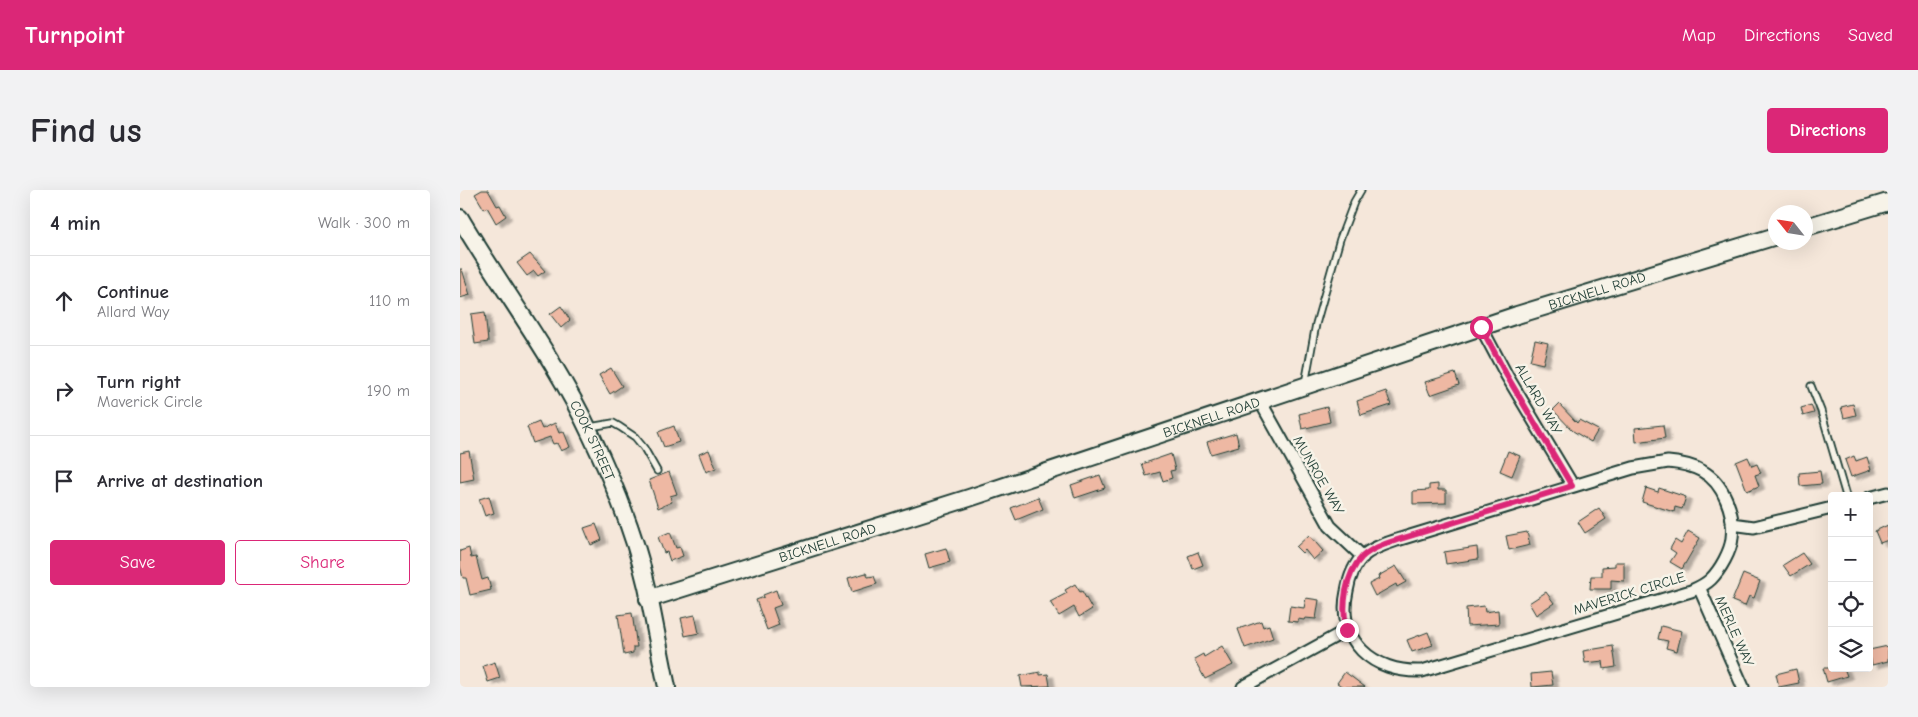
<!DOCTYPE html>
<meta charset="utf-8">
<style>
:root{--surface:#fff;--page:#f2f2f3;--text:#2b2b33;--muted:#7c7c81;--line:#e1e1e2;--accent:#db2777}
body{margin:0;font-family:"Comic Neue",sans-serif;background:var(--page);color:var(--text)}
.controls{position:absolute;right:15px;bottom:15px;display:grid;overflow:hidden;border-radius:5px;box-shadow:0 5px 20px #0002}
.controls button{width:45px;height:45px;display:grid;place-items:center;padding:0;border:0;border-bottom:1px solid var(--line);background:var(--surface);color:var(--text);font:25px sans-serif}
.compass{position:absolute;left:1308px;top:15px;width:45px;height:45px;border-radius:50%;background:var(--surface);box-shadow:0 5px 20px #0002;rotate:300deg}
.stop{position:absolute;width:15px;height:15px;margin:-11px;border:4px solid #db2777;border-radius:50%;background:#fff}
.stop.end{background:#db2777;border-color:#fff;box-shadow:0 1px 5px #0008}
.list{margin:0;padding:0;list-style:none}
h2{display:flex;justify-content:space-between;align-items:center;height:65px;margin:0;padding:0 20px;font-size:21px}
h2 small{font-size:16px;font-weight:400;color:var(--muted)}
.list li{display:grid;grid-template-columns:32px 1fr auto;gap:15px;align-items:center;box-sizing:border-box;height:90px;padding:0 20px;border-top:1px solid var(--line)}
.list b{display:block;font-size:19px;white-space:nowrap}
.list p{margin:0;font-size:16px;white-space:nowrap;color:var(--muted)}
.list em{font-size:16px;font-style:normal;color:var(--muted)}
.actions{display:flex;gap:10px;padding:15px 20px}
.actions a{flex:1;padding:11px 0;border:1px solid var(--accent);border-radius:5px;text-align:center;font-size:18px;color:var(--accent)}
.actions .main{background:var(--accent);color:#fff}
.icon{flex:none;width:28px;height:28px;fill:none;stroke:currentColor;stroke-width:2;stroke-linecap:round;stroke-linejoin:round}
.map{position:relative;flex:none;width:1428px;height:497px;overflow:hidden;border-radius:5px}
header{display:flex;align-items:center;gap:30px;box-sizing:border-box;height:70px;padding:0 25px;background:var(--accent);color:#fff}
header strong{font-size:24px}
nav{display:flex;gap:28px;margin-inline-start:auto;font-size:18px}
.intro{display:flex;align-items:center;justify-content:space-between;box-sizing:border-box;height:120px;padding:0 30px}
h1{margin:0;font-size:35px}
.button{padding:12px 22px;border-radius:5px;background:var(--accent);color:#fff;font-size:18px;font-weight:700}
main{display:flex;gap:30px;padding:0 30px}
aside{flex:1;background:var(--surface);border-radius:5px;box-shadow:0 5px 20px #0002}
.map>svg:first-child{display:block}
.building{fill:#eeb8a3;stroke:#1f3d34;filter:url(#shadow)}
.lines{fill:none;stroke-linecap:round;stroke-linejoin:round}
.lane-casing{stroke:#1f3d34;stroke-width:9}
.street-casing{stroke:#1f3d34;stroke-width:15}
.secondary-casing{stroke:#1f3d34;stroke-width:20}
.lane{stroke:#f7f3e8;stroke-width:5.5}
.street{stroke:#f7f3e8;stroke-width:11}
.secondary{stroke:#f7f3e8;stroke-width:16}
.route{stroke:#db2777;stroke-width:6}
.labels{text-anchor:middle;stroke-width:5;stroke-linejoin:round;paint-order:stroke}
.street-label{font-size:14px;fill:#1f3d34;stroke:#f7f3e8}
</style>
<header>
<strong>Turnpoint</strong>
<nav><a>Map</a><a>Directions</a><a>Saved</a></nav>
</header>
<div class="intro"><h1>Find us</h1><a class="button">Directions</a></div>
<main>
<aside>
<h2>4 min<small>Walk · 300 m</small></h2>
<ul class="list">
<li><svg class="icon" aria-label="ahead" viewBox="0 0 24 24"><path d="M12 20V5M6 11l6-6 6 6"/></svg><div><b>Continue</b><p>Allard Way</p></div><em>110 m</em></li>
<li><svg class="icon" aria-label="right" viewBox="0 0 24 24"><path d="M7 20v-9h11M14 6l5 5-5 5"/></svg><div><b>Turn right</b><p>Maverick Circle</p></div><em>190 m</em></li>
<li><svg class="icon" aria-label="arrive" viewBox="0 0 24 24"><path d="M6 21V4h12l-3 4 3 4H6"/></svg><div><b>Arrive at destination</b></div></li>
</ul>
<div class="actions"><a class="main">Save</a><a>Share</a></div>
</aside>
<div class="map">
<svg width="1428" height="497" viewBox="0 0 1428 497">
<defs>
<filter id="shadow"><feDropShadow dx="5.5" dy="3" stdDeviation="1" flood-color="#0004"/></filter>
</defs>
<rect width="100%" height="100%" fill="#f5e7da"/>
<filter id="ink" filterUnits="userSpaceOnUse"><feTurbulence type="fractalNoise" baseFrequency=".02" numOctaves="2"/><feDisplacementMap in="SourceGraphic" scale="10" xChannelSelector="R" yChannelSelector="G"/><feConvolveMatrix kernelMatrix="1 2 1 2 8 2 1 2 1" color-interpolation-filters="sRGB"/></filter>
<g filter="url(#ink)">
<!-- building -->
<path class="building" d="M22 0H28L37 16 40 15 46 26 36 33 27 17 24 19 15 4Z
M70 64 85 81 78 86 74 81 67 86 57 73Z
M0 79H2L10 105 0 108Z
M101 116 110 130 101 138 90 124Z
M25 122 28 152 15 154 11 124Z
M1075 150 1088 153 1083 174 1070 171Z
M151 178 162 196 150 204 139 185Z
M995 183 999 195 970 205 965 192Z
M926 201 931 215 901 225 897 211Z
M1099 214 1117 233 1119 230 1138 240 1131 252 1113 241 1093 220Z
M1393 214 1396 225 1384 228 1381 217Z
M1351 215 1354 223 1343 226 1341 218Z
M867 217 870 232 842 239 839 224Z
M79 232 82 239 95 233 99 243 104 242 110 257 101 261 97 253 93 254 90 247 73 253 67 237Z
M1203 235 1205 248 1176 252 1175 238Z
M214 236 219 252 204 257 198 242Z
M776 243 779 256 751 264 747 252Z
M249 260 256 278 246 282 239 264Z
M9 261 14 289 0 292V263Z
M1048 261 1060 266 1052 286 1040 281Z
M711 264 715 280 710 281 712 288 703 291 700 282 686 286 682 274Z
M1394 266 1396 271 1407 267 1411 280 1391 287 1385 270Z
M1288 267 1292 276 1297 274 1301 283 1295 285 1299 296 1287 301 1276 272Z
M1360 281 1362 294 1340 296 1339 283Z
M209 282 217 304 210 306 212 312 198 318 189 290Z
M640 285 645 298 615 308 611 295Z
M978 294V300H986V313L953 314V301L969 300V295Z
M1186 298 1198 302 1199 298 1226 307 1222 319 1215 317 1214 322 1182 312Z
M29 306 34 323 25 326 19 309Z
M578 307 583 319 556 330 551 318Z
M1139 318 1146 329 1125 343 1118 332Z
M136 334 142 350 131 355 124 338Z
M1428 335V350L1420 353 1415 341Z
M1228 341 1240 348 1222 379 1210 372 1216 363 1210 359 1215 350 1221 354Z
M210 342 216 358 220 357 223 366 210 371 207 362 204 363 198 347Z
M1067 342 1070 355 1049 360 1046 346Z
M849 345 863 361 853 370 845 360 842 363 836 357Z
M1017 357 1018 369 986 374 984 362Z
M9 358 11 368 16 367 22 390 28 388 31 400 10 405 6 388H3L0 376V361Z
M486 358 490 372 469 378 465 364Z
M738 362 743 375 733 379 728 366Z
M1342 363 1350 374 1331 386 1323 375Z
M1155 372H1164V391L1151 390V399H1130L1131 386H1142V377L1155 376Z
M936 376 946 392 937 397 936 394 915 406 909 394 919 389 918 386Z
M406 383 408 387 414 386 417 394 392 402 388 388Z
M1283 384 1300 391 1294 408 1289 406 1285 416 1272 411Z
M615 394 620 402 622 401 632 419 619 427 614 417 599 426 590 412 607 403 605 400Z
M316 400 321 415 313 418 319 435 307 440 296 410 304 407 303 405Z
M1086 402 1094 413 1076 425 1069 413Z
M846 408 859 410 856 429 845 428 844 430 838 429V432L828 431 830 416 844 418Z
M1024 416 1025 422 1038 420 1039 434 1007 436 1006 418Z
M172 423 177 457H173V463L164 465 158 425Z
M235 425 239 443 225 446 221 428Z
M801 431 803 437 809 435 813 448 785 458 778 439Z
M1201 436 1222 441 1217 461 1206 458 1208 451 1198 449Z
M968 442 973 455 952 462 947 450Z
M762 456 773 475 745 489 734 469 743 464 744 467Z
M1153 456 1156 477 1144 479 1143 471 1125 473 1123 461Z
M1428 456V471L1412 475 1409 460Z
M35 472 40 488 28 492 23 476Z
M1363 478H1384L1387 486 1367 492Z
M1336 479 1339 493 1319 497 1316 484Z
M580 482V485L588 484 590 496 562 497 560 486Z
M885 482 905 497H883L877 493Z
M1091 482 1093 495 1072 497 1071 484Z"/>
<g class="lines">
<!-- lane casing -->
<g class="lane-casing">
<path id="lane" d="M845 194 856 134 880 49 894 12 901 0
M1351 196 1361 221 1386 306
M130 237 153 233 160 237 175 247 184 258 197 281"/>
</g>
<!-- street casing -->
<g class="street-casing">
<path id="street" d="M1021 137 1047 186 1113 296
M800 211 870 336 903 367
M1208 272C1220 273 1231 275 1242 281 1264 293 1275 324 1272 348 1271 361 1260 380 1251 389 1245 395 1238 398 1231 401L962 481C913 483 876 451 887 401 889 389 894 375 903 366 912 358 925 354 937 350L1173 278Z
M1409 308 1428 303
M1272 334 1294 337 1372 318
M1239 397 1283 497
M783 497 887 440"/>
</g>
<!-- secondary casing -->
<g class="secondary-casing">
<g id="secondary">
<path id="s1" d="M0 28C43 101 95 168 131 245 154 293 175 345 187 397 194 430 200 464 207 497"/>
<path d="M1346 37 1428 12"/>
<path id="s2" d="M188 409 509 308 1057 125 1316 46"/>
</g>
</g>
<!-- lane -->
<use href="#lane" class="lane"/>
<!-- street -->
<use href="#street" class="street"/>
<!-- secondary -->
<use href="#secondary" class="secondary"/>
</g>
</g>
<g class="lines" filter="url(#ink)">
<!-- route -->
<path class="route" d="M887 440C881 418 885 384 902 367 912 358 925 354 937 350L1112 296 1047 186 1021 137"/>
</g>
<g class="labels">
<!-- street labels -->
<g class="street-label">
<text dy="5" stroke="none"><textPath href="#s2" startOffset="998">BICKNELL ROAD</textPath></text>
<text transform="translate(1079 209) rotate(60)" y="5">ALLARD WAY</text>
<text dy="5" stroke="none"><textPath href="#s2" startOffset="592">BICKNELL ROAD</textPath></text>
<text dy="5" stroke="none"><textPath href="#s1" startOffset="259">COOK STREET</textPath></text>
<text transform="translate(859 285) rotate(60)" y="5">MUNROE WAY</text>
<text dy="5" stroke="none"><textPath href="#s2" startOffset="188">BICKNELL ROAD</textPath></text>
<text transform="translate(1169 403) rotate(-17)" y="5">MAVERICK CIRCLE</text>
<text transform="translate(1275 441) rotate(66)" y="5">MERLE WAY</text>
</g>
</g>
</svg>
<div class="controls">
<button>+</button>
<button>−</button>
<button><svg class="icon" aria-label="locate" viewBox="0 0 24 24"><circle cx="12" cy="12" r="6"/><path d="M12 2v4M12 18v4M2 12h4M18 12h4"/></svg></button>
<button><svg class="icon" aria-label="layers" viewBox="0 0 24 24"><path d="M12 4l9 5-9 5-9-5zM3 14l9 5 9-5"/></svg></button>
</div>
<svg class="compass" viewBox="-18 -18 36 36"><path d="M0-13l5 13h-10z" fill="#e53935"/><path d="M0 13l5-13h-10z" fill="#7c7c81"/></svg>
<div class="stop" style="left:1021px;top:137px"></div>
<div class="stop end" style="left:887px;top:440px"></div>
</div>
</main>
